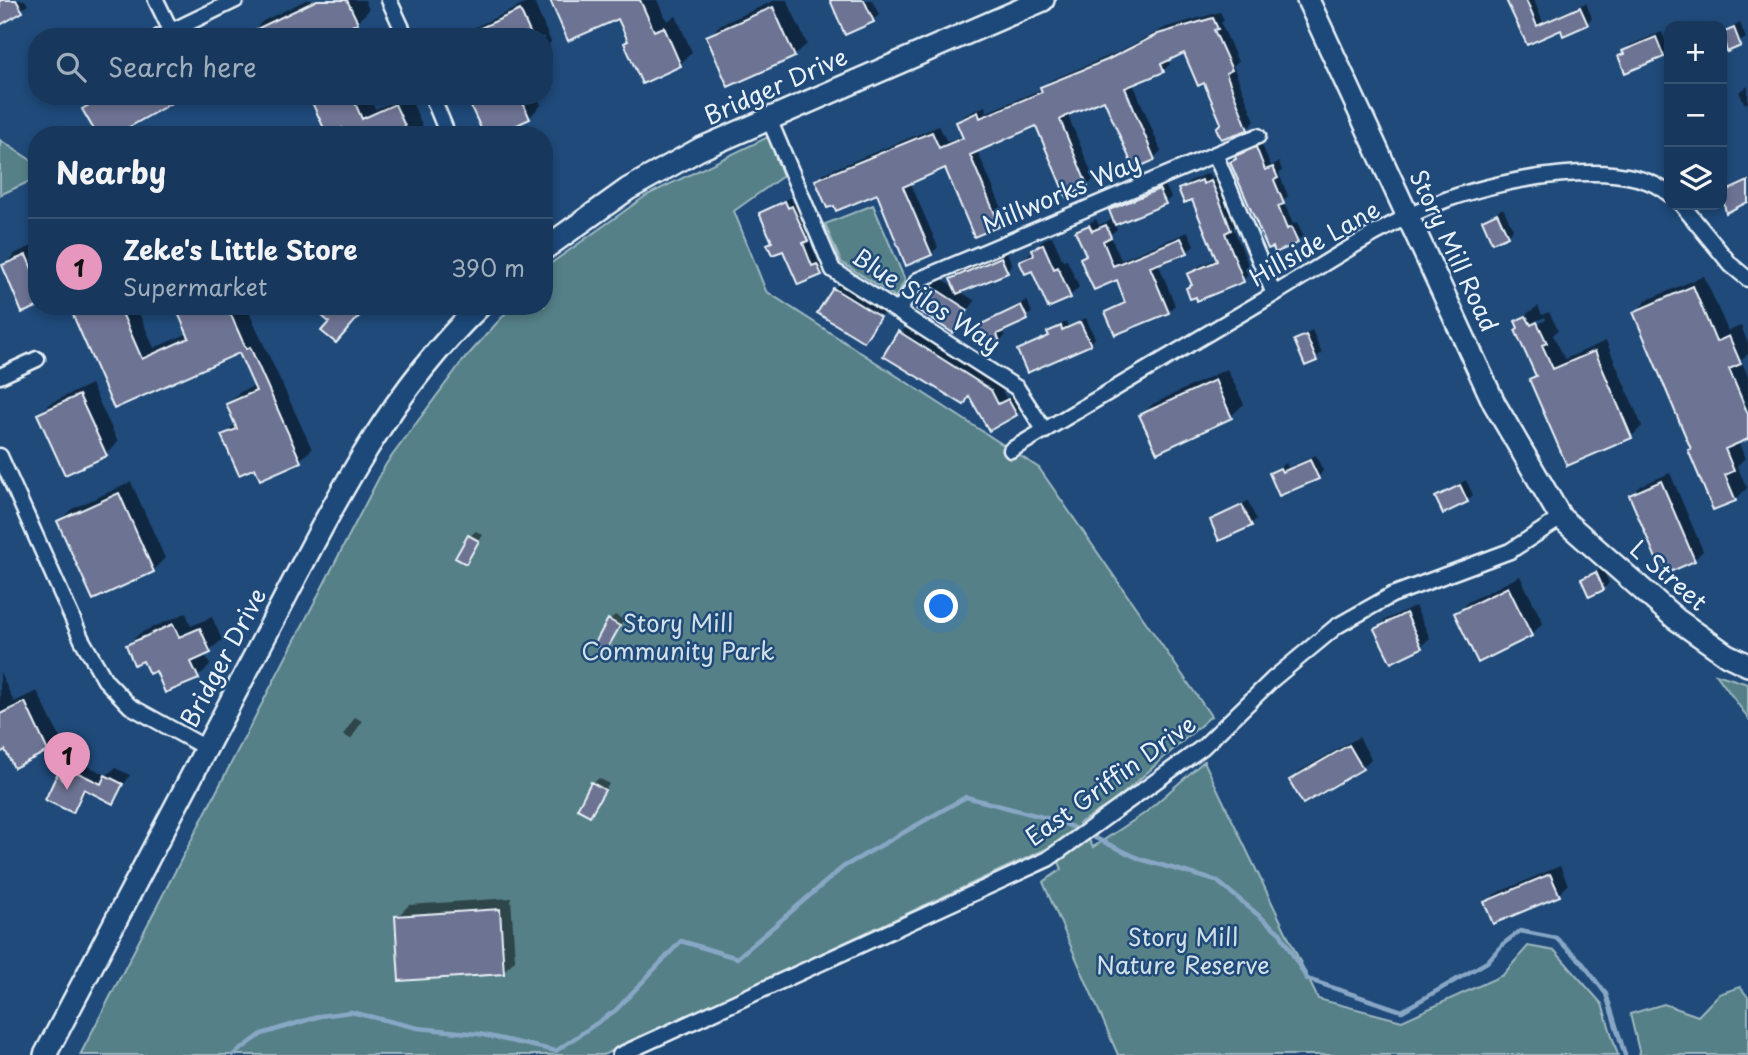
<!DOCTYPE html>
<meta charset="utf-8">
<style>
:root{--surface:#17385c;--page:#203f62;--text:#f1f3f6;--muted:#9eacbb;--line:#365272;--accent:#e797bd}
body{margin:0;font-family:"Playpen Sans",sans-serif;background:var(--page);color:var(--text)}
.controls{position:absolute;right:21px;top:21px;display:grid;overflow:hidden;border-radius:14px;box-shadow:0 4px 10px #0003}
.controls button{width:63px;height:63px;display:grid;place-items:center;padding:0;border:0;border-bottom:2px solid var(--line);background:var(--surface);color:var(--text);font:35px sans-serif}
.you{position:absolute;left:942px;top:607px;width:24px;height:24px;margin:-18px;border:5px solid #fff;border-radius:50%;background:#1a73e8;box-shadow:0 0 0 10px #1a73e833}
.badge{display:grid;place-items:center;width:46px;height:46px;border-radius:50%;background:var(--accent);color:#111;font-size:23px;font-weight:700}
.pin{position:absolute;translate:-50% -58px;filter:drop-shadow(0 2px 4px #0008)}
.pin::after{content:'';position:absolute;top:37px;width:24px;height:21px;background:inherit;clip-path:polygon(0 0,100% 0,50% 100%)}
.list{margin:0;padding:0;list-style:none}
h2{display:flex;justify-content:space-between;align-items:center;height:91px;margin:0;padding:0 28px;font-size:30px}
h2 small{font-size:23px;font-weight:400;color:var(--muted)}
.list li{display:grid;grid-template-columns:46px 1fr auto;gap:21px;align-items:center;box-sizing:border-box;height:98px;padding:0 28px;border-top:2px solid var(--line)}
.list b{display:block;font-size:26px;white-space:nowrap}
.list p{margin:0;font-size:23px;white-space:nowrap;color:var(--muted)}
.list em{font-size:23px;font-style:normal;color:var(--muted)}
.icon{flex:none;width:38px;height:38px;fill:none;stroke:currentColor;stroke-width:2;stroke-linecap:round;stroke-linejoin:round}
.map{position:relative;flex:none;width:1748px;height:1055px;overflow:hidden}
.search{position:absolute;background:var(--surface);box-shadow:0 4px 10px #0003;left:28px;top:28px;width:525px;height:77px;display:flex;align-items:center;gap:18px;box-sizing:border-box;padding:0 24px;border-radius:28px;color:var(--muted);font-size:26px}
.panel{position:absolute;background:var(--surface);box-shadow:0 4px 10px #0003;left:28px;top:126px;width:525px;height:189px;border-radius:28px}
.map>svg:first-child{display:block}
.green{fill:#558087;stroke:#9eb8c0;stroke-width:2}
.shadow{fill:#0007;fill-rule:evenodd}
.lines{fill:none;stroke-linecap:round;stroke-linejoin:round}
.stream{stroke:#88a7c5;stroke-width:4.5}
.building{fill:#6d7392;stroke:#e8f1f8;stroke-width:2}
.street-casing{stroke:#e8f1f8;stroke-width:19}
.secondary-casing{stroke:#e8f1f8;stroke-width:26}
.street{stroke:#1f4a7a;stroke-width:14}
.secondary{stroke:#1f4a7a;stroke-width:21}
.labels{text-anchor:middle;stroke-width:5;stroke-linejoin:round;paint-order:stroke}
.street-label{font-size:24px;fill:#e8f1f8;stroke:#1f4a7a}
.park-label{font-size:24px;fill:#d2e0e7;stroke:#1f4a7a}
</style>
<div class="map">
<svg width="1748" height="1055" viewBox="0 0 1748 1055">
<rect width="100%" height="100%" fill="#1f4a7a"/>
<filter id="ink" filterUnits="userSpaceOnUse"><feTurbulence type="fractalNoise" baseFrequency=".0143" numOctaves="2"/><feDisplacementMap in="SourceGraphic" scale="14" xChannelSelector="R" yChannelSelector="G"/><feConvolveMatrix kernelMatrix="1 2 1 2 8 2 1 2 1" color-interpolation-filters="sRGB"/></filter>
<g filter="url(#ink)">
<!-- green -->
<path class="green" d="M768 137 783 176 734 211 766 291 1039 468 1211 716 1115 801 1079 823 1093 847 1145 813 1204 761 1318 999 1402 1021 1503 975 1528 946 1555 951 1602 1004 1618 1055H1118L1043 882 1062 869 1052 846 603 1055H80L386 464 461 363 512 306H544V270L550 264 647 195Z
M0 140 37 164V178L0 195Z
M873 205 905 280 896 297 841 262 825 224Z
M1716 674 1748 684V718Z
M1740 987 1748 997V1055H1640L1630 1014 1664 1004 1698 1016 1719 994Z"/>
<!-- shadow -->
<path class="shadow" d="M0 0H25L28 5 0 23Z
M306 0H365L369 10 357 22 251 33 263 21Z
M533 0 551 42 544 49V37H454Z
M554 0H657L667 21 676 16 692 52 680 64 619 17Z
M776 0H787L807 44 794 56 708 37 720 25Z
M832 0H872L879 15 873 20Z
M1508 0H1534L1543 22 1586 3 1592 18 1587 23 1562 27 1528 42Z
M1220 12 1224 20 1221 23 1238 62 1233 66 1255 121 1248 128 1222 137 1223 123 1205 81 1185 51 1168 59 1170 64 1163 71 1133 83 1161 151 1154 158 1135 167 1105 98 1067 113 1094 179 1087 186 1037 123 977 150 1006 218 999 225 946 166 910 182 938 247 931 254 878 192 817 180 824 173 939 126 947 142 964 135 958 122 965 115 985 106 987 112 1042 89 1049 81 1116 53 1167 27Z
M1740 23 1746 38 1728 49 1722 34Z
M1662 32 1669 50 1663 56 1626 71 1620 57 1630 45Z
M1748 86V102L1745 104 1739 92Z
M311 96H369L375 109 409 96 424 129 418 135H347L343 126Z
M468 96H537L541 105 529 118Z
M277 126 281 135H258Z
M1261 143 1271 166 1279 162 1282 171 1279 174 1288 196 1283 201 1293 224 1297 222 1303 236 1297 241 1232 162 1243 151Z
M1209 173 1211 178 1219 175 1238 222 1233 227 1251 272 1243 280 1188 289 1193 283 1189 274 1197 267 1218 258 1193 198 1180 190 1188 182Z
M1748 179V200L1727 210 1722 193Z
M1165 185 1171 197 1165 203 1114 223 1117 229 1110 235 1121 260 1188 232 1194 245 1187 252 1158 263 1175 305 1168 312H1107L1126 300 1117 278 1082 258 1087 253 1077 231 1096 219 1099 225 1114 219 1111 211 1116 205Z
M791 197 793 203 798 201 813 233 808 238 818 261 823 259 826 268 821 274 784 248 770 244 773 241 761 213Z
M1503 208 1513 229 1507 235 1484 220Z
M1052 236 1063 261 1067 260 1079 287 1070 296 1049 305 1033 269 1021 262 1043 240Z
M37 244V305L4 265 16 253Z
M1007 252 1012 265 1007 271 960 291 975 301 953 330 932 287 941 278 956 288 952 279 958 273Z
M1704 276 1728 331 1741 326 1748 343V354L1741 360 1748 376V437L1738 441 1745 458 1737 466 1747 488 1735 500 1693 448 1636 312 1647 300Z
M843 280 887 307 863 340 834 289Z
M1027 300 1032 313 1002 329 1005 336 1000 342 983 338 971 330Z
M71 306H136L154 348 189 333 177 306H246L312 449 299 461 224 436 236 423 228 404 240 392 255 386 240 351 115 407Z
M1538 306 1542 315 1549 312 1558 330 1553 335 1565 359 1606 341 1642 426 1631 437 1532 379 1537 374 1517 321ZM1545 317 1546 320 1529 328V324Z
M1086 318 1095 338 1090 344 1019 351 1050 334 1055 327 1066 322 1068 326Z
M907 325 998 383 1006 398 1016 393 1023 407 1016 414 971 395 963 402 885 356Z
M1312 330 1322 353 1306 364 1296 340Z
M1227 369 1244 404 1231 416 1158 451 1141 416 1153 404Z
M91 384 118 442 106 454 39 415 51 403Z
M1316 455 1323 471 1318 477 1271 473 1286 463 1288 468Z
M1670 473 1703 551 1694 560 1631 495 1640 486Z
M1466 480 1473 495 1467 501 1437 497Z
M131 482 165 558 153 570 59 521 72 509Z
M1248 501 1256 519 1251 525 1212 520Z
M476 531 483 535 466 562 470 536Z
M1602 568 1609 583 1603 589 1583 579Z
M1520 576 1543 623 1531 635 1456 614 1468 602Z
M1415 606 1430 638 1421 646 1392 661 1376 629 1385 620Z
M186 613 191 626 212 617 222 640 205 654 210 665 198 677 157 669 128 645 140 633Z
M615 615 624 620 605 649 610 620Z
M0 672 14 702 37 691 60 738 47 750 6 748 0 751Z
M355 717 362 721 351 739 343 735Z
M1359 737 1371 759 1362 768 1304 802 1291 780 1300 771Z
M78 761 107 775 115 768 130 775 113 802 87 789 72 811 47 799 60 774Z
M599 778 609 784 590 814 593 783Z
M1560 866 1568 885 1559 894 1486 903 1495 894Z
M511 898 515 960 503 972 397 917 409 905Z"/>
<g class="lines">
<!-- stream -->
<path class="stream" d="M1089 835 1140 859 1217 881 1280 933 1307 979 1402 1011 1487 962 1503 944 1520 931 1556 938 1581 961 1606 994 1625 1055
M233 1055 262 1034 320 1016 351 1012 418 1028 479 1034 556 1051 616 1010 681 941 737 958 843 867 966 797 1058 821 1081 831"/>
</g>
<!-- building -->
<path class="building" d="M0 0H16L23 12 0 25Z
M317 0H347L358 23 330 37H240Z
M550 0H640L654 31 664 27 681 66 642 84 624 43 628 41 618 19 568 41Z
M830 0H864L874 22 845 35Z
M1506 0H1526L1537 26 1580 7 1588 25 1563 36 1561 30 1527 45Z
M773 7 795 57 728 87 706 36Z
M520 10 532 37H461Z
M1213 18 1218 29 1214 30 1232 70 1226 73 1248 130 1221 139 1216 128 1221 123 1204 83 1198 86 1184 53 1161 64 1164 72 1125 88 1155 160 1134 169 1104 100 1068 115 1060 120 1088 187 1066 197 1036 126 970 155 1000 226 974 237 945 168 903 187 932 255 906 266 877 194 836 211 834 206 827 208 815 180 932 132 939 148 963 138 956 122 978 112 980 118 1042 92 1040 87 1107 60 1158 34Z
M1734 28 1741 46 1727 52 1722 33Z
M1656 37 1664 57 1625 73 1618 56 1624 54 1622 51Z
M105 96H184L115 135H97L82 109Z
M309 96H352L362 119 395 104 409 135H345L342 128 327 135Z
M466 96H520L530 119 495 135H484Z
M1256 147 1265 170 1273 167 1278 178 1274 180 1284 204 1278 206 1287 229 1291 227 1298 243 1275 253 1273 247 1268 249 1230 162 1236 159 1235 156Z
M1202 180 1203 184 1211 181 1219 199 1231 230 1225 233 1244 282 1197 301 1196 297 1190 299 1186 288 1192 285 1187 274 1217 261 1192 200 1184 203 1178 189Z
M1748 181V202L1726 213 1722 193Z
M1159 189 1166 204 1115 225 1109 210Z
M785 201 788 208 792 206 808 241 803 243 812 266 817 264 822 275 798 285 783 251 772 255 767 244 772 242 759 213Z
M1497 213 1508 236 1492 243 1482 220Z
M1089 225 1092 231 1106 225 1111 237 1103 241 1113 266 1181 238 1188 253 1150 267 1169 313 1115 335 1105 312 1125 303 1117 280 1094 290 1085 271 1080 258 1086 255 1075 231Z
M1043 244 1054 269 1058 267 1071 298 1048 308 1032 271 1025 274 1019 261 1034 255 1032 249Z
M26 255 37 280V307L22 313 2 265Z
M1001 257 1008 273 957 294 950 279Z
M931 286 968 310 953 333 916 309Z
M1693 286 1716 342 1729 336 1741 364 1729 369 1748 414V439L1725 449 1734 471 1725 475 1736 501 1713 510 1688 450 1691 449 1633 312Z
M833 288 880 317 864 342 817 313Z
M1021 305 1028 320 997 334 1001 344 986 350 982 340 975 343 969 330Z
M69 306H119L142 359 189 338 175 306H227L246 349 250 347 301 462 260 480 255 468 239 475 221 435 237 429 226 404 256 391 239 353 114 409Z
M311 306H368L336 343 321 331 329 322Z
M1526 316 1531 325 1537 322 1547 343 1542 345 1553 369 1595 351 1632 438 1567 466 1529 379 1536 376 1515 330 1518 328 1515 321Z
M1080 322 1091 345 1027 373 1017 350 1049 336 1047 332 1061 326 1062 330Z
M898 331 991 390 998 404 1008 399 1017 415 989 431 969 396 964 405 883 356Z
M1306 335 1317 361 1305 366 1294 340Z
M1215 380 1232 418 1157 453 1139 415Z
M79 395 107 456 65 475 37 414Z
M1310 460 1319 479 1279 496 1269 473 1280 468 1282 472Z
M1661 481 1695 561 1663 575 1629 495Z
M1460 485 1468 502 1443 514 1435 497Z
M119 493 154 572 93 600 57 521Z
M1242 505 1252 526 1219 541 1210 520Z
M468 535 479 541 466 564 455 558Z
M1596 572 1604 590 1589 597 1581 579Z
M1508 587 1532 636 1478 663 1454 613Z
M1406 613 1422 648 1391 663 1374 629Z
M608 619 620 626 606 651 594 645Z
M173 624 179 637 200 628 211 653 191 662 199 679 165 693 156 671 149 674 143 661 134 665 126 645Z
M25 702 48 751 14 768 5 750 0 753V714Z
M1349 745 1363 769 1303 804 1289 780Z
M68 768 101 784 105 775 123 784 113 804 84 789 73 813 45 800 58 772 62 780Z
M591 782 605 790 590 816 577 809Z
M1550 874 1560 896 1493 924 1484 902Z
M500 909 504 974 399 981 395 916Z"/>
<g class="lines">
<!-- street casing -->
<g class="street-casing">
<path id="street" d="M156 0 171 31
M389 0 406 37
M159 37 236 0
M432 96 448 135
M769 119 833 270 1017 388 1045 431
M1215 154 1274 294
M1682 205 1731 265 1748 279
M898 312 918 280 1258 136
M0 376 37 359
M1011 450C1100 398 1188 345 1276 293 1332 259 1387 222 1448 199 1501 180 1623 154 1669 194
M0 456 82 640 105 680 130 706 206 748
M620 1055 1048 859 1203 747 1273 679 1337 626 1392 595 1510 551 1561 518"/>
</g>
<!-- secondary casing -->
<g class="secondary-casing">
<path id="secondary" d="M1308 0 1494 403 1561 518 1676 619 1727 655 1748 665
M544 249 628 189 700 149 1043 0
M45 1055C118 918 189 780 262 642 324 524 381 400 480 306"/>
</g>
<!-- street -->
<use href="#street" class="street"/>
<!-- secondary -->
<use href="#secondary" class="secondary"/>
</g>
</g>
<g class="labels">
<!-- street labels -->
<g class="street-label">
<text transform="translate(776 87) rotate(-24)" y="8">Bridger Drive</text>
<text transform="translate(1062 194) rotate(-23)" y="8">Millworks Way</text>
<text transform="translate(1315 244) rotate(-30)" y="8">Hillside Lane</text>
<text transform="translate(1453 251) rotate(65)" y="8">Story Mill Road</text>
<text transform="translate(926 301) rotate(33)" y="8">Blue Silos Way</text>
<text transform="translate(1668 576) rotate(41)" y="8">L Street</text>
<text transform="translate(224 658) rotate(-62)" y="8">Bridger Drive</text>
<text transform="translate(1111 781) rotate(-36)" y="8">East Griffin Drive</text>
</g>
<!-- park labels -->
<g class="park-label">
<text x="678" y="632">Story Mill<tspan x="678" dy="28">Community Park</tspan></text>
<text x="1183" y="946">Story Mill<tspan x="1183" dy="28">Nature Reserve</tspan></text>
</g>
</g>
</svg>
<div class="controls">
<button>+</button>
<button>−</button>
<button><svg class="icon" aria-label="layers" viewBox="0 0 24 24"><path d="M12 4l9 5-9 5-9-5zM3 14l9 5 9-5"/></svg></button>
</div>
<div class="you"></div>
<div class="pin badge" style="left:67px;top:790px">1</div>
<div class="search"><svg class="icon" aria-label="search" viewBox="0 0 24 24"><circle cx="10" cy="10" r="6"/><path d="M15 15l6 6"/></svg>Search here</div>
<section class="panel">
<h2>Nearby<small></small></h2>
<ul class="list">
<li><span class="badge">1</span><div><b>Zeke's Little Store</b><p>Supermarket</p></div><em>390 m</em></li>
</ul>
</section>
</div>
